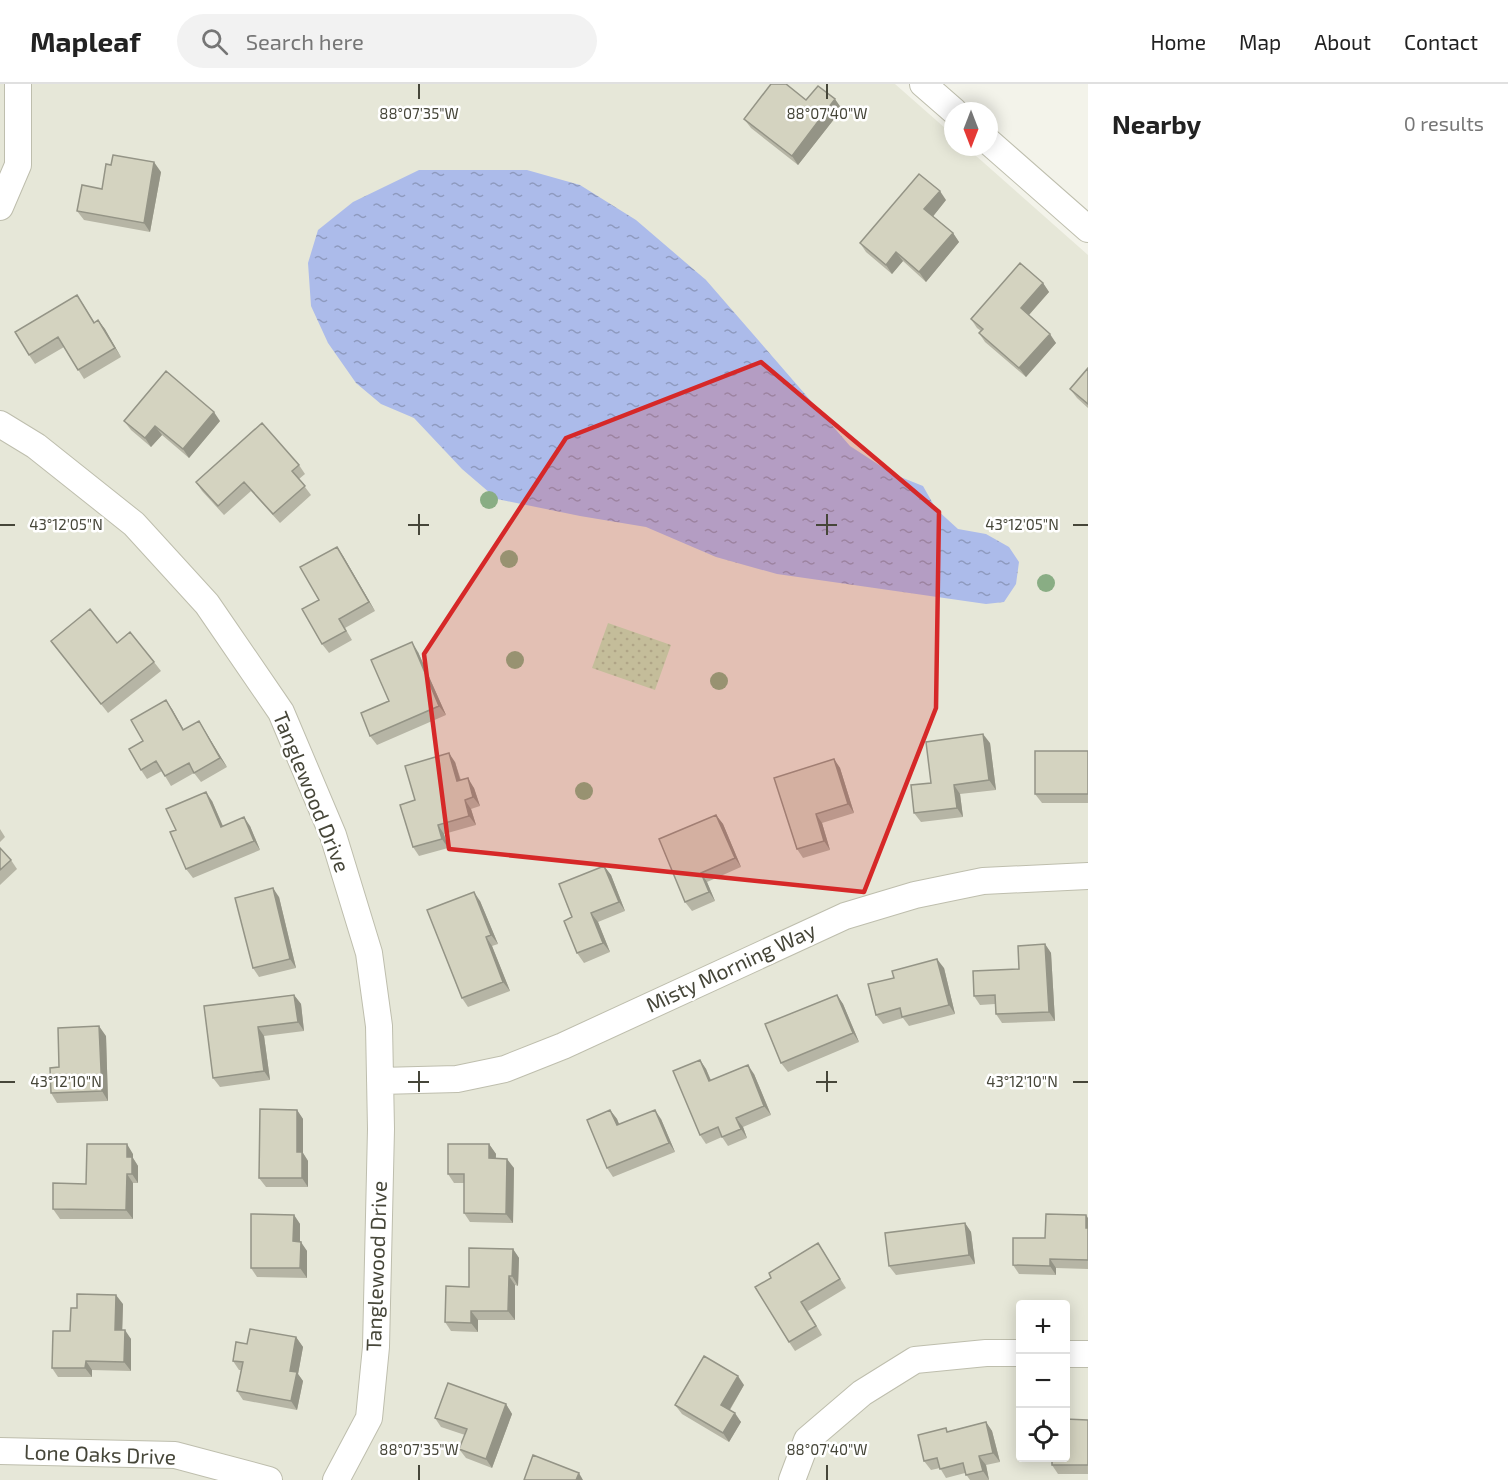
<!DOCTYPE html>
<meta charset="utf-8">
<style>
:root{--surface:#fff;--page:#f2f2f2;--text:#222;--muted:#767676;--line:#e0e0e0}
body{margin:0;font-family:"Exo 2",sans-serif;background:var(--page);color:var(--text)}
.controls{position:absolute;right:18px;bottom:18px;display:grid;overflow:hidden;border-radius:6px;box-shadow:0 3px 15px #0003}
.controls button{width:54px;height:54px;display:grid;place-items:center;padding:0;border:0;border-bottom:2px solid var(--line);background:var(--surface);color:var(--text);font:30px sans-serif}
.compass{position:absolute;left:944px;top:18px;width:54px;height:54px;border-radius:50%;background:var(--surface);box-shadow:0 3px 15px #0003;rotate:180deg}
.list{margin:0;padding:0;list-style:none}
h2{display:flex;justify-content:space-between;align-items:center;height:78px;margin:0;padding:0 24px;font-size:26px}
h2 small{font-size:20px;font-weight:400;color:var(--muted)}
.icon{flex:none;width:33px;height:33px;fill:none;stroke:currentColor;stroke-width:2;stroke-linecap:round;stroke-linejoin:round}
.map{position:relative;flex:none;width:1088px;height:1396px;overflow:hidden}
header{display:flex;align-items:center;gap:36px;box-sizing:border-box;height:84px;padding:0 30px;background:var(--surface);border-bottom:2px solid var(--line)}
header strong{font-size:28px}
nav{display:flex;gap:33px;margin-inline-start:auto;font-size:21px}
.search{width:420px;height:54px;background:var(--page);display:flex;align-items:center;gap:15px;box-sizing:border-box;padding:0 21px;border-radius:33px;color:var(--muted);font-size:22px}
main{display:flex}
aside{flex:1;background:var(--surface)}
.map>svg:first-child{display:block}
.residential{fill:#e6e7d8;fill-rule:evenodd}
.park{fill:url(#park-dots)}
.water{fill:url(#water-ripples)}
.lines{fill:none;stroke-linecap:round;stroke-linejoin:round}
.street-casing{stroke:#bebead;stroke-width:28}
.street{stroke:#fff;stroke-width:26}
.tree{fill:#89ad84}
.wall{fill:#b6b5a5}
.shaded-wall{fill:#949486}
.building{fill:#d4d3c0;stroke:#949486;stroke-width:1.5}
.marked{fill:#d62828;fill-opacity:0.2;stroke:#d62828;stroke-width:4.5;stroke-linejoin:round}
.ticks{fill:none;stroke:#464639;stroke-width:2}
.labels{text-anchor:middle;stroke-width:5;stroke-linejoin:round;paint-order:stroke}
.street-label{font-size:21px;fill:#464639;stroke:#fff}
.ticks-label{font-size:15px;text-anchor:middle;fill:#464639;stroke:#fff;stroke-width:5;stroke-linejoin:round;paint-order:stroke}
</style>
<header>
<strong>Mapleaf</strong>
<div class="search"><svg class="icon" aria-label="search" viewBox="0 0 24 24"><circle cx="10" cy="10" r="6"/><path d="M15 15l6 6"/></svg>Search here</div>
<nav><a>Home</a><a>Map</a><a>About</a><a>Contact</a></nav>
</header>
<main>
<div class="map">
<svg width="1088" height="1396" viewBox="0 0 1088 1396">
<defs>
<pattern id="park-dots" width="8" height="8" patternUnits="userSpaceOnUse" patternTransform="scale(1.5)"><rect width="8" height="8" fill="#c0e3b7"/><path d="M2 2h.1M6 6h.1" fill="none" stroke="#a6c49e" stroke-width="1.8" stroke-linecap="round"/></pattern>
<pattern id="water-ripples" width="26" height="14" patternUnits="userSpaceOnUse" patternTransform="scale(1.5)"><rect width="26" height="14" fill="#acbbea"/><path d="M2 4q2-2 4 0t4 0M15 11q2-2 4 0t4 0" fill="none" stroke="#8e9abf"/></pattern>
</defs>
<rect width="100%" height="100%" fill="#f3f3ea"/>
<!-- residential -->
<path class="residential" d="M0 0H895L953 51V63H966L1088 171V1396H0ZM1020 1220H1066V1374H1020Z"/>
<!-- park -->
<path class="park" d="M608 539 671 561 655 606 592 584Z"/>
<!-- water -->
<path class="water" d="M419 86H527L580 101 636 136 706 196 850 362 893 390 923 402 936 425 958 445 986 450 1009 463 1019 478 1016 500 1004 518 986 520 777 490 716 473 646 443 580 432 497 415 462 385 414 334 381 320 356 299 328 259 311 222 308 179 318 146 353 118Z"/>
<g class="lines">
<!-- street casing -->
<g class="street-casing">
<path id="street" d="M923 0 954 27
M989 58 1088 145
M0 123 18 81V0
M0 340 36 362 134 440 207 520 281 628 333 751 369 869 379 942 381 1045 376 1263 369 1334 336 1396
M380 997 457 995 505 985 563 962 845 832 915 811 983 797 1088 792
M1066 1270H1088
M0 1367 175 1371 269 1396
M792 1396 807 1356 862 1309 915 1276 986 1269H1020"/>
</g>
<!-- street -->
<use href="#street" class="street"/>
</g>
<!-- trees -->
<g class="tree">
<circle cx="489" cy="416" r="9"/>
<circle cx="509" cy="475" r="9"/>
<circle cx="1046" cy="499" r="9"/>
<circle cx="515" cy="576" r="9"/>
<circle cx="719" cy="597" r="9"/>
<circle cx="584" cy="707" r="9"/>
</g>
<!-- wall -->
<path class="wall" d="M806 16 842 25 798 81 751 44 744 35Z
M161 88 150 148 84 136 77 127 102 105Z
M946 116 933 132 953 149 959 158 926 198 903 177 892 190 866 168 860 159Z
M1043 199 1049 208 1029 231 1056 259 1026 293 985 258 979 249 981 247 977 244 971 235Z
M83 220 95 239 98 236 121 273 84 295 64 263 35 280 29 271Z
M1088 284V324L1077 314 1070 305Z
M124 337H220L189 374 162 351 151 363 131 346Z
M299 381 305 390 299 395 311 411 280 439 251 407 224 431 202 407 196 398Z
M337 463 343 472 375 527 345 544 352 556 329 569 322 560 319 516Z
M51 557 117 559 154 578 161 587 108 629Z
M418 568 446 631 377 661 370 652 389 617Z
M172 625 184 646 199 637 205 647 227 683 201 698 194 689 171 702 162 687 147 695 141 686 143 657Z
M990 659 996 706 960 710 963 733 921 738 914 729 931 699Z
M1088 667V719H1042L1035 710Z
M834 675 840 684 854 729 822 739 830 766 803 774 797 765Z
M455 678 461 696 474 704 480 722 471 725 476 741 444 750 448 764 419 772 413 763 415 716Z
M212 717 223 742H250L260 766 193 794 186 785 176 746Z
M716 731 723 740 741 783 707 798 715 817 692 827 685 818Z
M0 745 5 753 0 758Z
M0 764 11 776 17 785 0 801Z
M604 782 611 791 625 827 598 838 610 868 584 879 577 869 572 833Z
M279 813 296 884 259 893 253 884Z
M480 817 498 860 492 862 510 907 468 923 462 914Z
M1045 860 1051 869 1055 937 1002 939 996 930 995 920 980 921 974 912 1019 885Z
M944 884 955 930 909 942 903 934 883 940 876 931Z
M294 911 301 920 304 947 264 952 270 996 220 1003 213 994 204 922Z
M837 911 843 920 859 958 788 988 781 979Z
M106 952 108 1017 57 1019 51 1009 59 983Z
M700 976 706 985 711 996 754 990 771 1031 743 1043 747 1054 728 1062 722 1053 706 1060 700 1051Z
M297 1026 303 1035V1069L308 1077V1103H266L259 1094Z
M610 1026 617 1035 619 1040 661 1035 675 1068 613 1093 607 1084Z
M489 1060 496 1070V1075L514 1084 513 1139 470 1138 464 1129V1099H454L448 1090Z
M133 1070V1074L138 1082V1099H133V1135H60L53 1125 86 1100Z
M294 1131 300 1140V1158L307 1167V1194L257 1193 251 1184Z
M1088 1134V1185L1056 1184V1191L1019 1190 1013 1181 1045 1154Z
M965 1139 971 1148 975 1180 896 1191 889 1182Z
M818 1159 846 1204 808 1227 822 1251 795 1267 789 1258 771 1194Z
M513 1165 519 1174 518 1202 515 1201V1236H478V1248L451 1247 445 1238 469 1203Z
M123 1220 122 1246 131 1255V1287L92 1286V1293H58L52 1284 70 1247Z
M296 1253 303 1263 298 1290 303 1297 297 1326 243 1316 237 1307 241 1286H239L233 1277 247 1260Z
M744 1301 730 1326 741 1338 729 1358 682 1330 675 1321Z
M506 1320 512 1330 492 1384 466 1374 459 1365 465 1351 441 1343 435 1334Z
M1088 1336V1390H1058L1052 1381Z
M986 1338 992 1347 1000 1378 986 1381 989 1396H970L965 1389 946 1394 940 1384 931 1386 924 1377 949 1347Z"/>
<!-- shaded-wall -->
<path class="shaded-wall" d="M835 15 842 25 798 81 792 72Z
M154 78 161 88 150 148 144 139Z
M940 107 946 116 931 135 924 125Z
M953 149 959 158 926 198 919 188Z
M896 168 903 177 892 190 886 181Z
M1043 199 1049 208 1027 233 1021 224Z
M98 236 105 245 121 273 115 264Z
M1050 250 1056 259 1026 293 1019 284Z
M214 328 220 337 189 374 183 365Z
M155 342 162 351 151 363 145 354Z
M337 463 343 472 375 527 369 518Z
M412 558 418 568 446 631 439 622Z
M166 616 172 625 189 655 183 646Z
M199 637 205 647 227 683 220 674Z
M983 650 990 659 996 706 989 696Z
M449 669 455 678 463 706 457 697Z
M834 675 840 684 854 729 848 720Z
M468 694 474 704 480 722 473 713Z
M954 701 960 710 963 733 957 724Z
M206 708 212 717 227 752 221 743Z
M465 716 471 725 476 741 469 732Z
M816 730 822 739 830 766 824 757Z
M716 731 723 740 741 783 735 774Z
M244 733 250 742 260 766 254 757Z
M438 741 444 750 448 764 442 755Z
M604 782 611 791 625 827 619 818Z
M701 789 707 798 715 817 709 808Z
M273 804 279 813 296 884 290 875Z
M474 808 480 817 498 860 491 851Z
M591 829 598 838 610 868 603 859Z
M486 853 492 862 510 907 503 898Z
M1045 860 1051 869 1055 937 1049 928Z
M937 875 944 884 955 930 949 921Z
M294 911 301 920 304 947 298 938Z
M837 911 843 920 859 958 853 949Z
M99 942 106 952 108 1017 102 1007Z
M258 943 264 952 270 996 264 987Z
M700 976 706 985 715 1007 709 997Z
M748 981 754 990 771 1031 764 1022Z
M297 1026 303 1035V1069L308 1077V1103L302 1094 297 1068Z
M610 1026 617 1035 623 1050 617 1041Z
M655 1026 661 1035 675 1068 669 1059Z
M736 1034 743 1043 747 1054 741 1045Z
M127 1060 133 1070V1074L138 1082V1099L132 1090 127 1073Z
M489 1060 496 1070 495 1084 489 1074Z
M507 1075 514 1084 513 1139 506 1130Z
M127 1090 133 1099V1135L126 1126Z
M294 1131 300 1140V1166L293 1157Z
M1086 1131 1088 1134V1148L1086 1144Z
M965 1139 971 1148 975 1180 969 1171Z
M301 1158 307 1167V1194L300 1184Z
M513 1165 519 1174 518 1202 512 1192Z
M1050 1175 1056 1184V1191L1050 1182Z
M509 1192 515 1201V1236L508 1227Z
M116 1211 123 1220 122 1255 115 1246Z
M471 1227 478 1236V1248L471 1239Z
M125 1246 131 1255V1287L124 1278Z
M296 1253 303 1263 298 1290 303 1297 297 1326 291 1317 290 1287Z
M86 1277 92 1286V1293L85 1284Z
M738 1292 744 1301 727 1330 721 1321Z
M506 1320 512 1330 492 1384 486 1375Z
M735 1329 741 1338 729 1358 723 1349Z
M986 1338 992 1347 1000 1378 993 1369Z
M979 1372 986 1381 989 1396 983 1387Z
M579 1389 583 1396H576Z"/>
<!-- building -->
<path class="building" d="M771 0H786L806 16 818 2 835 15 792 72 744 35Z
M113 71 154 78 144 139 77 127 82 101 102 105 106 80 111 81Z
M919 90 940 107 924 125 953 149 919 188 896 168 886 181 860 159Z
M1020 179 1043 199 1021 224 1050 250 1019 284 979 249 983 245 971 235Z
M77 211 94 239 98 236 115 264 78 286 58 253 29 271 15 248Z
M1088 284V320L1070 305Z
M166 287 214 328 183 365 155 342 145 354 124 337Z
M262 339 299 381 292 387 305 402 273 430 244 398 218 422 196 398Z
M337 463 369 518 339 535 346 547 322 560 302 525 319 516 300 483Z
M90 525 117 559 130 548 154 578 101 620 51 557Z
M412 558 439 622 370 652 361 629 389 617 371 576Z
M166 616 183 646 199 637 220 674 194 689 189 679 165 692 156 677 141 686 129 665 143 657 131 636Z
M983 650 989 696 954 701 957 724 914 729 911 701 931 699 926 658Z
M1035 667H1088V710H1035Z
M449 669 457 697 468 694 473 713 465 716 469 732 438 741 442 755 413 763 400 721 415 716 405 682Z
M834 675 848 720 816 730 824 757 797 765 774 694Z
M206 708 221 743 244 733 254 757 186 785 170 748 176 746 166 725Z
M716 731 735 774 701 789 709 808 685 818 659 755Z
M0 764 11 776 0 786Z
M604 782 619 818 591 829 603 859 577 869 564 837 572 833 559 800Z
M273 804 290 875 253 884 235 814Z
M474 808 491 851 486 853 503 898 462 914 427 826Z
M1045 860 1049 928 996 930 995 911 974 912 973 887 1019 885 1018 862Z
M937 875 949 921 902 933 900 924 876 931 868 900 894 894 892 887Z
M294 911 298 938 258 943 264 987 213 994 204 922Z
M837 911 853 949 781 979 765 940Z
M99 942 102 1007 51 1009 50 984 59 983 58 944Z
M700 976 709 997 748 981 764 1022 736 1034 741 1045 722 1053 718 1043 700 1051 673 987Z
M260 1025 297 1026V1068H302V1094H259Z
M610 1026 617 1041 655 1026 669 1059 607 1084 587 1036Z
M87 1060H127V1073H132V1090H127L126 1126 53 1125V1099L86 1100Z
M448 1060H489V1074L507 1075 506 1130 464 1129V1090H448Z
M251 1130 294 1131 293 1157 301 1158 300 1184H251Z
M1046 1130 1086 1131V1144H1088V1176L1050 1175V1182L1013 1181V1154H1045Z
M965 1139 969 1171 889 1182 885 1149Z
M818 1159 840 1195 801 1218 816 1242 789 1258 755 1203 771 1194 769 1189Z
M469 1164 513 1165 512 1192H509L508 1227H471V1239L445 1238 446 1202 469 1203Z
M77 1210 116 1211 115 1246H125L124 1278 86 1277 85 1284H52L53 1247H70L71 1224H77Z
M250 1245 296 1253 290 1287 297 1288 291 1317 237 1307 243 1278 233 1277 236 1258 247 1260Z
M704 1272 738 1292 721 1321 735 1329 723 1349 675 1321Z
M448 1299 506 1320 486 1375 459 1365 467 1345 435 1334Z
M1065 1335 1088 1336V1381H1052V1374H1065Z
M986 1338 993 1369 979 1372 983 1387 966 1391 963 1379 940 1385 937 1374 924 1377 918 1351 946 1344 947 1348Z
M533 1371 579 1389 576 1396H524Z"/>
<!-- marked area -->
<path class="marked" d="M761 278 939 428 936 624 864 808 449 765 424 570 566 354Z"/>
<!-- ticks -->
<path class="ticks" d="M419 0V15M827 0V15M419 430V451M827 430V451M0 441H15M408 441H429M816 441H837M1073 441H1088M419 987V1008M827 987V1008M0 998H15M408 998H429M816 998H837M1073 998H1088M419 1381V1396M827 1381V1396"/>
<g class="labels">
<!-- street labels -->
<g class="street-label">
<text transform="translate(311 708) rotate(68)" y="7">Tanglewood Drive</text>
<text transform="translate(731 884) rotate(-25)" y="7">Misty Morning Way</text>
<text transform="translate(377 1182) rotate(-88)" y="7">Tanglewood Drive</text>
<text transform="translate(100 1371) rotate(2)" y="7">Lone Oaks Drive</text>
</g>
</g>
<g class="ticks-label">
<text x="419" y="35">88°07'35"W</text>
<text x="827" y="35">88°07'40"W</text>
<text x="1022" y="446">43°12'05"N</text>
<text x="66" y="446">43°12'05"N</text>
<text x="1022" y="1003">43°12'10"N</text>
<text x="66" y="1003">43°12'10"N</text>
<text x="419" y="1371">88°07'35"W</text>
<text x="827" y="1371">88°07'40"W</text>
</g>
</svg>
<div class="controls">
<button>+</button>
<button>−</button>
<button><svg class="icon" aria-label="locate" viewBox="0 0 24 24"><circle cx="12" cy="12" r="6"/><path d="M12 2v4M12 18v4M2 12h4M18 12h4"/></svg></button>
</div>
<svg class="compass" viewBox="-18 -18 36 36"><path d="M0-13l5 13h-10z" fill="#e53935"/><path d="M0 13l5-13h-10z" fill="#767676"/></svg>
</div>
<aside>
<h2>Nearby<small>0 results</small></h2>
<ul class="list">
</ul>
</aside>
</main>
